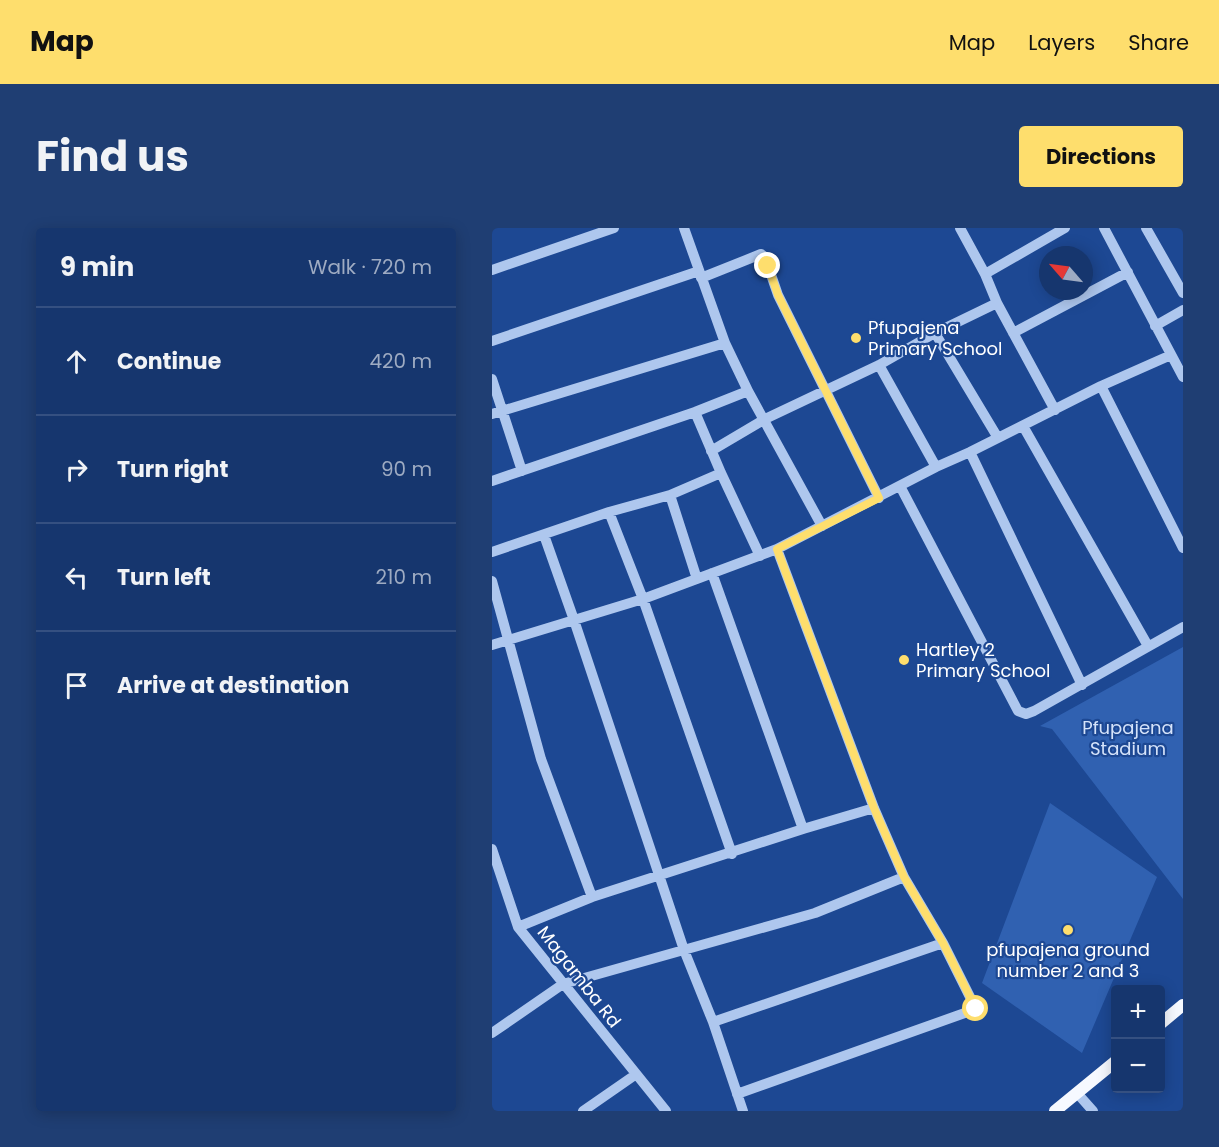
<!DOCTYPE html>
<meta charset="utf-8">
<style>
:root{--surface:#16366e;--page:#1f3e73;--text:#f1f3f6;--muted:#9eabc2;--line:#355081;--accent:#fede6d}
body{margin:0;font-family:Poppins,sans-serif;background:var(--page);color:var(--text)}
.controls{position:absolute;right:18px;bottom:18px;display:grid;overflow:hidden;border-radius:6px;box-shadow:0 3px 15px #0003}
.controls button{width:54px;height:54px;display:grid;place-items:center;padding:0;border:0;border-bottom:2px solid var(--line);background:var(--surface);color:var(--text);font:30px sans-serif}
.compass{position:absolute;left:547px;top:18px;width:54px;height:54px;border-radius:50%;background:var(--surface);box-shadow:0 3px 15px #0003;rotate:298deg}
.stop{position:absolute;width:18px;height:18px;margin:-14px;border:4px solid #fede6d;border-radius:50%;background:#fff}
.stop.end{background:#fede6d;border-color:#fff;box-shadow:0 2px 6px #0008}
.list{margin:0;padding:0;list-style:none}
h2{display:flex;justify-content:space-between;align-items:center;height:78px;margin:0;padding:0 24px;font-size:26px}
h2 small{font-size:20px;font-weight:400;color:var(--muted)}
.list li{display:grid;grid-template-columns:39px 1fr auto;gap:18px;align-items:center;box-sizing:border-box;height:108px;padding:0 24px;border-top:2px solid var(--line)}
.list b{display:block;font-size:22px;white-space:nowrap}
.list em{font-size:20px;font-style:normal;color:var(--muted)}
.icon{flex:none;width:33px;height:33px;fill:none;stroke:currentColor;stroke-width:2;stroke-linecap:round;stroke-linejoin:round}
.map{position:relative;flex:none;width:691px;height:883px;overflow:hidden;border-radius:6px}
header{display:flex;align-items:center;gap:36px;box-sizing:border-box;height:84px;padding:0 30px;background:var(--accent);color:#111}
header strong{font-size:28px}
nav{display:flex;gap:33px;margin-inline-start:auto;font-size:21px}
.intro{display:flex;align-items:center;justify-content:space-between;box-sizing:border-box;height:144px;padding:0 36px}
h1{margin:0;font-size:42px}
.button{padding:15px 27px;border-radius:6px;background:var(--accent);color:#111;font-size:21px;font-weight:700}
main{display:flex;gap:36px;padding:0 36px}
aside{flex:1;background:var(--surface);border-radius:6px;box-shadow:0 3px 15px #0003}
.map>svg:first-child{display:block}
.green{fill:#3061b1}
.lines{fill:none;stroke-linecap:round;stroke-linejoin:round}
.minor{stroke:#aec7ee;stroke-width:10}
.major{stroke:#f6f9ff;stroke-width:12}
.route{stroke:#fede6d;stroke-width:8}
.poi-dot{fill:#fede6d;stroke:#1d4893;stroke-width:2}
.labels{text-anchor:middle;stroke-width:4.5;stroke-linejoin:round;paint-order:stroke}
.poi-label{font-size:18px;fill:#fff;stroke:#1d4893;text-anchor:start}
.park-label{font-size:18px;fill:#d5e3fa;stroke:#1d4893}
.street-label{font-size:18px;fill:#fff;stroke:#1d4893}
</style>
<header>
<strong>Map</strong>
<nav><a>Map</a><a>Layers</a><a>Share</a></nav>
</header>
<div class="intro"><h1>Find us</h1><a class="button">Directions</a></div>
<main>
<aside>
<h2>9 min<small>Walk · 720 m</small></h2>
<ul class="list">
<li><svg class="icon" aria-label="ahead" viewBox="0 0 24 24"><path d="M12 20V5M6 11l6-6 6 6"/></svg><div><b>Continue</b></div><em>420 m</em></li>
<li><svg class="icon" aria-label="right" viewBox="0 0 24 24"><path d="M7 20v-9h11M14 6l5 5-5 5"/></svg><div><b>Turn right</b></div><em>90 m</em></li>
<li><svg class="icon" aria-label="left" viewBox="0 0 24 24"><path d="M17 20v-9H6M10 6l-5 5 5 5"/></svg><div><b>Turn left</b></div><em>210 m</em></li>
<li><svg class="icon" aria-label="arrive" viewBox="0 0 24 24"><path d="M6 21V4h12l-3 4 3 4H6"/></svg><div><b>Arrive at destination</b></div></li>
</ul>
</aside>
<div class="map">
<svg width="691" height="883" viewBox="0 0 691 883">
<rect width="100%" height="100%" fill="#1d4893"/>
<!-- green -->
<path class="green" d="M691 419V671L560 501 548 498Z
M558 575 665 649 590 825 490 755Z"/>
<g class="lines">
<!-- minor -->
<path class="minor" d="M192 0 233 115 256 163 330 298
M468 0 493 46 505 75 563 182
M612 0 691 149
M654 0 691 65
M0 42 122 0
M493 46 573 0
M209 50 269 26 273 29 286 67 387 270
M663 98 691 82
M443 105 506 210
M521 105 636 44
M0 113 207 43
M387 137 444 239
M0 151 30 243
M609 158 691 320
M203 184 229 245 268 328
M0 186 233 115
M531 198 656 418
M219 223 273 191 387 137 443 105 505 75
M478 224 590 457
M0 253 203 184 256 163
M408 258 526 483 534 486 542 483 691 399
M178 267 205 351
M117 284 151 371 240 626
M52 307 82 392 192 722 221 794 251 883
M0 324 117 284 178 267 229 245
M220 345 311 601
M0 353 49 531 100 669
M0 417 151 371 285 321 444 239 478 224 609 158 679 127
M0 621 26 699 174 883
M26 699 100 669 311 601 382 580
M221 794 451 715
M0 805 71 756 323 685 412 649
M585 865 601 883
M245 866 484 781 451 715 412 649 382 580 285 321
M91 883 143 847"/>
<!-- major -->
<path class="major" d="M668 796 691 777
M563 883 624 833"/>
</g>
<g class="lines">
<!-- route -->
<path class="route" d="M276 38 286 67 387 270 285 321 382 580 412 649 451 715 484 781"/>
</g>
<!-- markers -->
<g class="poi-dot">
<circle cx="364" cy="110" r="6"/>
<circle cx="412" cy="432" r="6"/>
<circle cx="576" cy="702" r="6"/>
</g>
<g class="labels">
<!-- poi labels -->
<g class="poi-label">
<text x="376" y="106">Pfupajena<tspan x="376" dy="21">Primary School</tspan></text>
<text x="424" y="428">Hartley 2<tspan x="424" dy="21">Primary School</tspan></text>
<text x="576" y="728" text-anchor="middle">pfupajena ground<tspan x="576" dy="21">number 2 and 3</tspan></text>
</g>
<!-- park labels -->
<g class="park-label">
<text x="636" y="506">Pfupajena<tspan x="636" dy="21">Stadium</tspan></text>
</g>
<!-- street labels -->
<g class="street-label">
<text transform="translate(87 749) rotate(52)" y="6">Magamba Rd</text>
</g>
</g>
</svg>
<div class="controls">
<button>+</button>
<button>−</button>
</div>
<svg class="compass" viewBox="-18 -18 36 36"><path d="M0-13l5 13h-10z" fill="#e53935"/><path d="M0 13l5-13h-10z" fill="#9eabc2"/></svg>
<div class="stop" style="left:484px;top:781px"></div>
<div class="stop end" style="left:276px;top:38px"></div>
</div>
</main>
